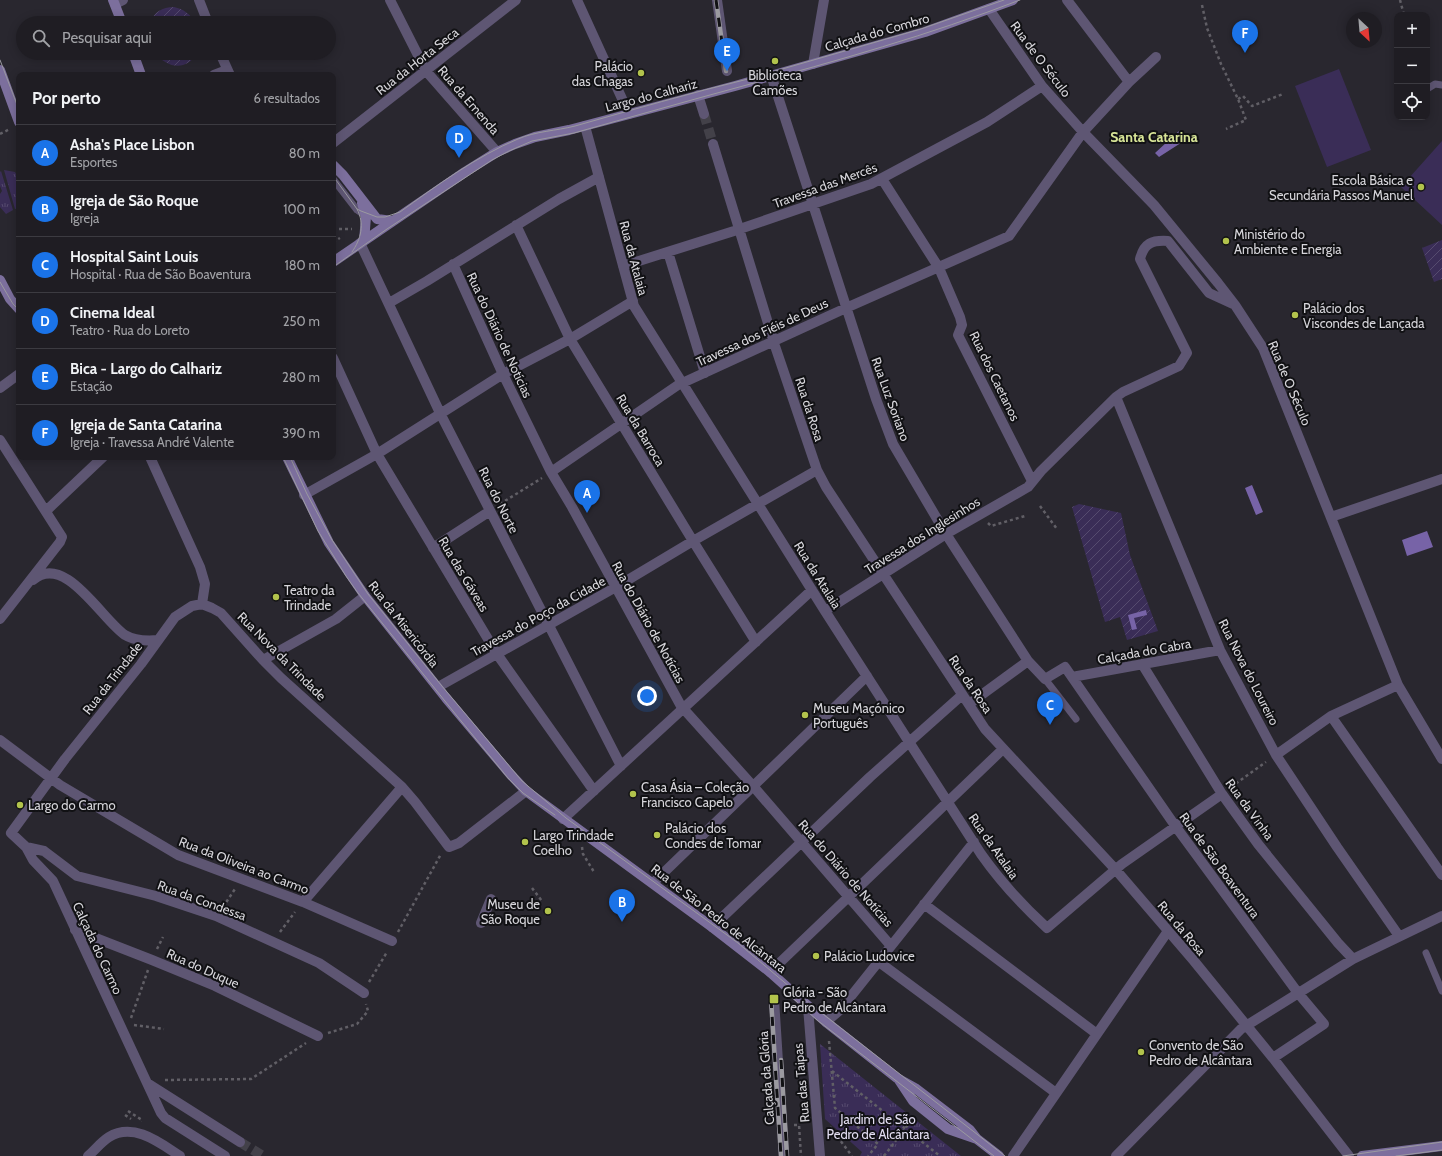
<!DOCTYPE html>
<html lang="pt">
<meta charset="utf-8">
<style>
:root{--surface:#1f1d23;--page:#27262b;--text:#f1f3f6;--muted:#a1a2a6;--line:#3c3b41;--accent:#1a73e8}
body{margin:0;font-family:Cabin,sans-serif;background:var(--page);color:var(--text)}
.controls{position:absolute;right:12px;top:12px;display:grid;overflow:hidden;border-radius:8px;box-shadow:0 2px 10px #0003}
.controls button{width:36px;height:36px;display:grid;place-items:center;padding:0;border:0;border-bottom:1px solid var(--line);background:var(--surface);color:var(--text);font:20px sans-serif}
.compass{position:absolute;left:1346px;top:12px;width:36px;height:36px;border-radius:50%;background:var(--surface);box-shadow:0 2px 10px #0003;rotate:154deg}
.you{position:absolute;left:647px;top:696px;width:14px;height:14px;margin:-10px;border:3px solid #fff;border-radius:50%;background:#1a73e8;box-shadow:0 0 0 6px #1a73e833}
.badge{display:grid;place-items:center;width:26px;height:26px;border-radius:50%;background:var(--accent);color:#fff;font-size:13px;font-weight:700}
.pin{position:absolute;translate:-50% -33px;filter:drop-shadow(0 1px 2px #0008)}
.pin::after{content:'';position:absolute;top:21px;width:14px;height:12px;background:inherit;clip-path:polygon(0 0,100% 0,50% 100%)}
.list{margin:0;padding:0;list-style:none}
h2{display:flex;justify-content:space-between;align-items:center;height:52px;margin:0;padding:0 16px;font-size:17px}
h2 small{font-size:13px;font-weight:400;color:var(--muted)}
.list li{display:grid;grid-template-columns:26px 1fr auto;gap:12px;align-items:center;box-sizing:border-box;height:56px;padding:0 16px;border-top:1px solid var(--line)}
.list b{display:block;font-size:15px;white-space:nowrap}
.list p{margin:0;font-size:13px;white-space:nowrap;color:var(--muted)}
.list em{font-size:13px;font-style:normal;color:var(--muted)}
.icon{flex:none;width:22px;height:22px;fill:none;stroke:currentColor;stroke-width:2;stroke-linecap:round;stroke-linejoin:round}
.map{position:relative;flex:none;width:1442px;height:1156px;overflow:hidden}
.search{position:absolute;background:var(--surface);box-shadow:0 2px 10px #0003;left:16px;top:16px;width:320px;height:44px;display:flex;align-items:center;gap:10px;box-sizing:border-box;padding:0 14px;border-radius:22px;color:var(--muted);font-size:15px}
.panel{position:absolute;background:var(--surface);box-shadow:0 2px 10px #0003;left:16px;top:72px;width:320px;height:388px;border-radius:8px}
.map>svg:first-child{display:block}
.grass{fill:url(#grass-tufts)}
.garden{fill:url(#garden-furrows)}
.pitch{fill:#3a2d57}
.water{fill:#7763a7}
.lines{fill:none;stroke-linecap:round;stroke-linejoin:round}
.street-tunnel{stroke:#434149;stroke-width:10;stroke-dasharray:10 5;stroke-linecap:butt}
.path{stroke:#615f66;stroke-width:2.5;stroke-dasharray:3 3;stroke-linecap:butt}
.lane{stroke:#5e5673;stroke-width:7}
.street{stroke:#5e5673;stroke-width:10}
.secondary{stroke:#7c6f9d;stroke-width:10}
.tram{stroke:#9b9aa0;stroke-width:1}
.rail-casing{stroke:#9b9aa0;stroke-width:4.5}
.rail{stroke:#111114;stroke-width:3;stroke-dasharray:9;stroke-linecap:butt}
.poi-dot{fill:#b2c34c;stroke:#111114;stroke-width:1.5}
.labels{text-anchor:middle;stroke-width:4;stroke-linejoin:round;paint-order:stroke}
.street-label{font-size:13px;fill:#d6d5da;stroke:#111114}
.poi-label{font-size:13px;fill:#d6d5da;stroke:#111114;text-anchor:start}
.park-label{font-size:13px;fill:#e2ddf1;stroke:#111114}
.neighbourhood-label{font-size:14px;font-weight:bold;fill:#d7e497;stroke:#111114}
</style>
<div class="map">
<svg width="1442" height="1156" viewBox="0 0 1442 1156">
<defs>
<pattern id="grass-tufts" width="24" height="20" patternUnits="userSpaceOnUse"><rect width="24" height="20" fill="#3a2d57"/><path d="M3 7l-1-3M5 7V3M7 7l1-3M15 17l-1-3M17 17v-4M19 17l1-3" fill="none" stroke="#564b6f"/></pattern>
<pattern id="garden-furrows" width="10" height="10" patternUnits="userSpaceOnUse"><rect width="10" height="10" fill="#3a2d57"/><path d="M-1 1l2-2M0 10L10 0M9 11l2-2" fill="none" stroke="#564b6f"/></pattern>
</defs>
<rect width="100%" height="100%" fill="#29272f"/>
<!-- grass -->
<path class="grass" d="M4 170 15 172 19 180V208L15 209Z
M1 171 13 210 6 214 0 207V194L2 191 0 186V172Z
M820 1044 961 1156H860L862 1152 825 1119Z"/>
<!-- garden -->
<path class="garden" d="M174 7C183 9 191 14 195 23H150C154 12 162 7 174 7Z
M155 53H197C186 72 167 68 155 53Z
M1442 240V279L1434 282 1422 248Z
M1079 504 1121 513 1130 555 1158 631 1127 640 1120 617 1105 622 1072 507Z"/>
<!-- pitch -->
<path class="pitch" d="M1339 69 1371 150 1327 167 1295 86Z
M1442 141V225L1401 187Z"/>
<!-- water -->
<path class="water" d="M1180 130 1187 139 1159 157 1155 153Z
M1252 485 1263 512 1256 515 1245 488Z
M1427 531 1433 547 1407 556 1402 540Z
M1146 610 1147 615 1134 618 1137 629 1132 630 1128 615Z"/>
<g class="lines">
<!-- street-tunnel -->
<path class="street-tunnel" d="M704 114 713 144
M240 1142 263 1156"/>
<!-- path -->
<path class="path" d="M1400 0 1404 15
M1202 5 1207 28 1221 64 1238 99 1246 120 1226 129
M1238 99 1243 96 1252 106 1283 94
M0 134 10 129
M333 229H352
M333 242 340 238
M500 504 542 478
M1040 506 1057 529
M988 523 991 526 1025 516
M1231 787 1266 762
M582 847 583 854 594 872
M532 888 542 901
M223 907 235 889
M280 932 295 912
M398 932 441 854
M157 949 163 937
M369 982 387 952
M131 1018 148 970
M134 1025 164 1029
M328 1033 357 1024 368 1011 366 1004
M829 1041 835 1108 878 1144 868 1156
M832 1071 940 1156
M165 1080 251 1079 306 1043
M128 1111 142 1120 141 1121
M125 1115 131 1119
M794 1125H799L801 1156
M830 1127 852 1156
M884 1156 914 1117"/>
<!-- lane -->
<path class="lane" d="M1427 89 1435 84 1442 85
M333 179 357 210 367 217
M1045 679 1076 719
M1426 953 1442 991"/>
<!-- street -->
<path class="street" d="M199 0 208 23
M390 0 426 71 497 152
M577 0 629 114
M717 0 727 71
M1067 0 1129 82
M115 4 123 0
M989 9 1042 86 1083 132 1154 205 1218 283 1235 305 1263 348 1398 685 1442 759
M220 53 230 75
M813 64 824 0
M214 75 227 70
M771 75 876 399 893 444 946 534 1028 661 1045 679 1065 667 1176 827 1298 993 1324 1024 1273 1058
M698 95 704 114
M585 126 634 306 825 611 981 854C1000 881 1022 905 1047 928L1122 864 1222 794
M333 143 516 0
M713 144 775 346 817 470 826 487 985 729 1116 870 1194 961 1273 1058 1349 1156
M882 179 939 268 960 317 962 325 958 335 1032 481
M516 225 570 339 693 541 756 642
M360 243 441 415 621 766
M668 252 705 373
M453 264 501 370 551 472 572 507 681 706 753 786 891 946
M623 266 734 231 871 184 987 122 1042 86
M389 303 427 281 559 199 599 177
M333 358 377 454 497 654 594 791
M0 388 19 374
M1116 397 1220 650 1276 755 1337 847 1399 936
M0 440 62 537 60 542 0 619
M150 457 200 567 205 584 202 604
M551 472 678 385 846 308 1009 236 1083 132 1129 82 1156 57
M304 495 377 454 503 374 570 339 633 301
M46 511 103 457
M1331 517 1442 479
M433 548 490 511
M33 580C65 552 102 620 125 635 135 641 146 641 158 640
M825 611 946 534 1028 487 1041 471 1116 397 1123 392 1179 366 1187 353 1140 259C1144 243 1152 240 1168 241L1209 293 1233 304
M263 660 336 619 365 596
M1142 664 1222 794 1258 844 1338 943 1353 959
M1072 677 1220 650
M438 687 616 587 693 541 817 470
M969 704 1028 661
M1331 716 1442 875
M0 740 60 785 178 855 303 902 392 941
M1276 755 1331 716 1398 685
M563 819 812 590
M26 847 44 851 77 876 156 896 216 916 319 963 364 993
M653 883 867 676
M303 902 402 787
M924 904 1097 1034
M481 923 491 899
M712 927 870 777 962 695
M75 930 152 960 215 986 318 1036
M879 962 1056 1093
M770 972 1003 749
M774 999 784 1156
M808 1007 820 1156
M826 1022 840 1010 974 842
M147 1083 240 1142
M88 1156C95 1150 101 1142 109 1137 134 1122 160 1143 180 1156
M225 1156 165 1118 161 1113 53 881 33 860 26 847 11 833 65 759 141 664 175 617 192 606 202 604 212 608 221 613 263 660 281 678 402 787 415 802 449 847 459 843 526 791
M1013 1156 1168 931
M1116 1156 1241 1029 1353 959 1442 916"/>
<!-- secondary -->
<path class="secondary" d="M113 0 122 23
M133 53 141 75
M0 70 19 122
M333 165 343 175 377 219 392 221
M362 203 366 217 364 241
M333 262 465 172 497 152 515 144 535 137 569 130 735 86 925 32 1013 0
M0 280 10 299 19 309
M287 457 329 543 365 596 446 698 511 775 526 791 712 927 770 972 826 1022 897 1078 915 1088 970 1130 977 1139 999 1156
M899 1080 913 1101 948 1129 977 1139
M1362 1156 1442 1146"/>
<!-- tram -->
<path class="tram" d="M0 60 19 110
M765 74 921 29 1004 0
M333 176 357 209 361 211 377 217H385L400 212C436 186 477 156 518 139 536 131 556 131 575 126 632 110 690 93 748 79
M352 252C361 239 365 224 357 209
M333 267 387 229 492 160 509 151 532 141 574 133C631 117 687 101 743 86 837 61 929 35 1020 0
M0 282 13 304 19 310
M283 457 318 531 346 576 358 593 457 716 508 778 523 793 555 815
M290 457 307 494 332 540 368 594 441 685 522 781 566 818 738 943 810 1004 1005 1156
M785 991 817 1020 994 1156
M1343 1156 1442 1142
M1396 1156 1442 1150"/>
<!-- rail casing -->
<g class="rail-casing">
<path id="rail" d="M716 0 726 71
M771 999 781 1156
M781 1060 787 1156"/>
</g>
<!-- rail -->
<use href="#rail" class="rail"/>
</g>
<!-- markers -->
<g class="poi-dot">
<circle cx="775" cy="61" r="4"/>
<circle cx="641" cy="73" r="4"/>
<circle cx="1421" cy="187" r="4"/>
<circle cx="1226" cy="241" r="4"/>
<circle cx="1295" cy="315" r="4"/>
<circle cx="276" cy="597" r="4"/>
<circle cx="805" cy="715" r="4"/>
<circle cx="633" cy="794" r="4"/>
<circle cx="20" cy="805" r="4"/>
<circle cx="657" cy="835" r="4"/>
<circle cx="525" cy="842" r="4"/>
<circle cx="548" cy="911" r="4"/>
<circle cx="816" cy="956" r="4"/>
<rect x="769" y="994" width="10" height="10" rx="2"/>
<circle cx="1141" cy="1052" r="4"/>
</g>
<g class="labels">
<!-- street labels -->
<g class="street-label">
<text transform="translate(877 32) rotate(-16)" y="5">Calçada do Combro</text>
<text transform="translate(1041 59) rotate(53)" y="5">Rua de O Século</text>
<text transform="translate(417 61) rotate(-38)" y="5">Rua da Horta Seca</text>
<text transform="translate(651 95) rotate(-15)" y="5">Largo do Calhariz</text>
<text transform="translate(469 100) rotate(49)" y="5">Rua da Emenda</text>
<text transform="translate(825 185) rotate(-20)" y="5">Travessa das Mercês</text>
<text transform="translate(634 258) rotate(75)" y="5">Rua da Atalaia</text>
<text transform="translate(762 332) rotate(-25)" y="5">Travessa dos Fiéis de Deus</text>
<text transform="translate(500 335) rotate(65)" y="5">Rua do Diário de Notícias</text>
<text transform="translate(995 376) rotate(64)" y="5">Rua dos Caetanos</text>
<text transform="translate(1290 383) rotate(67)" y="5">Rua de O Século</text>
<text transform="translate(891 399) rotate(70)" y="5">Rua Luz Soriano</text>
<text transform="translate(810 409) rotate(72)" y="5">Rua da Rosa</text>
<text transform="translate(641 430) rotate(59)" y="5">Rua da Barroca</text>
<text transform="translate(499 500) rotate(63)" y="5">Rua do Norte</text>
<text transform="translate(922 535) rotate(-32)" y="5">Travessa dos Inglesinhos</text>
<text transform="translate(464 574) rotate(59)" y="5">Rua das Gáveas</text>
<text transform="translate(818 575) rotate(58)" y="5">Rua da Atalaia</text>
<text transform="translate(538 616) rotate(-29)" y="5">Travessa do Poço da Cidade</text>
<text transform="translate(649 622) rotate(61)" y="5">Rua do Diário de Notícias</text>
<text transform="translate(404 624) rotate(52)" y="5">Rua da Misericórdia</text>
<text transform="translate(1144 651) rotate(-10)" y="5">Calçada do Cabra</text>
<text transform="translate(282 656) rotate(45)" y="5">Rua Nova da Trindade</text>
<text transform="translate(1249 672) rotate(63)" y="5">Rua Nova do Loureiro</text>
<text transform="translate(112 678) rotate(-52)" y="5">Rua da Trindade</text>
<text transform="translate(971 684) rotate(56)" y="5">Rua da Rosa</text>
<text transform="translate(1250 809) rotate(54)" y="5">Rua da Vinha</text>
<text transform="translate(994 846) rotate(55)" y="5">Rua da Atalaia</text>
<text transform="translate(244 865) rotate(21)" y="5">Rua da Oliveira ao Carmo</text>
<text transform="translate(1220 865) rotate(54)" y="5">Rua de São Boaventura</text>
<text transform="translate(846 873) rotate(49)" y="5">Rua do Diário de Notícias</text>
<text transform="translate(202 900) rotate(20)" y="5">Rua da Condessa</text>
<text transform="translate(719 918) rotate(38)" y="5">Rua de São Pedro de Alcântara</text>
<text transform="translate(1182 928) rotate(50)" y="5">Rua da Rosa</text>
<text transform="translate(98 948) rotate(65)" y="5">Calçada do Carmo</text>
<text transform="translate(203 968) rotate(24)" y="5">Rua do Duque</text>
<text transform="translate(766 1078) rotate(-94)" y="5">Calçada da Glória</text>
<text transform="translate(801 1083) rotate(-95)" y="5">Rua das Taipas</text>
</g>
<!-- poi labels -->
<g class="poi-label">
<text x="633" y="71" text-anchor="end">Palácio<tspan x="633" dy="15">das Chagas</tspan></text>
<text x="775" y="80" text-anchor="middle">Biblioteca<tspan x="775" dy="15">Camões</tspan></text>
<text x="1413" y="185" text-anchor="end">Escola Básica e<tspan x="1413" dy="15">Secundária Passos Manuel</tspan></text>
<text x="1234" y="239">Ministério do<tspan x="1234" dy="15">Ambiente e Energia</tspan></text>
<text x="1303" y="313">Palácio dos<tspan x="1303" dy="15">Viscondes de Lançada</tspan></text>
<text x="284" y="595">Teatro da<tspan x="284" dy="15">Trindade</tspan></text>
<text x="813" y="713">Museu Maçónico<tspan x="813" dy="15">Português</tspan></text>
<text x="641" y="792">Casa Ásia – Coleção<tspan x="641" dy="15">Francisco Capelo</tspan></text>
<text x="28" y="810">Largo do Carmo</text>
<text x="665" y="833">Palácio dos<tspan x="665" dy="15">Condes de Tomar</tspan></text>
<text x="533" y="840">Largo Trindade<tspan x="533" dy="15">Coelho</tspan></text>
<text x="540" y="909" text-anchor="end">Museu de<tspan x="540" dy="15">São Roque</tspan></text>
<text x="824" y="961">Palácio Ludovice</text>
<text x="783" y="997">Glória - São<tspan x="783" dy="15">Pedro de Alcântara</tspan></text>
<text x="1149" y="1050">Convento de São<tspan x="1149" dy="15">Pedro de Alcântara</tspan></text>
</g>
<!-- park labels -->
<g class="park-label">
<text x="878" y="1124">Jardim de São<tspan x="878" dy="15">Pedro de Alcântara</tspan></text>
</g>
<!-- neighbourhood labels -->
<g class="neighbourhood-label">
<text x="1154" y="142">Santa Catarina</text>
</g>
</g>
</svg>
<div class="controls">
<button>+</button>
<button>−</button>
<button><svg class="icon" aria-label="locate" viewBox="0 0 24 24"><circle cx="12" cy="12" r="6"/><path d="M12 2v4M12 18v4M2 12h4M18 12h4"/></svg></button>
</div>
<svg class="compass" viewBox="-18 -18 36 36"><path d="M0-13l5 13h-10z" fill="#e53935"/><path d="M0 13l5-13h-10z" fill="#a1a2a6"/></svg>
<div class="you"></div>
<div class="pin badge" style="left:587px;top:513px">A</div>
<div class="pin badge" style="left:622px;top:922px">B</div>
<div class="pin badge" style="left:1050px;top:725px">C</div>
<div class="pin badge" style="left:459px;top:158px">D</div>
<div class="pin badge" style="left:727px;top:71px">E</div>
<div class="pin badge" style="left:1245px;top:53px">F</div>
<div class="search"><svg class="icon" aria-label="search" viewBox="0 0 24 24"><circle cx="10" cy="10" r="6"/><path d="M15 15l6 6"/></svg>Pesquisar aqui</div>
<section class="panel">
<h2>Por perto<small>6 resultados</small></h2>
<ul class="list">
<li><span class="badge">A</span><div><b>Asha's Place Lisbon</b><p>Esportes</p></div><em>80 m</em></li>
<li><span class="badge">B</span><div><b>Igreja de São Roque</b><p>Igreja</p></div><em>100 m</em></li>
<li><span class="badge">C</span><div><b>Hospital Saint Louis</b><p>Hospital · Rua de São Boaventura</p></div><em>180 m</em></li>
<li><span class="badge">D</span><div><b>Cinema Ideal</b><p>Teatro · Rua do Loreto</p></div><em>250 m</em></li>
<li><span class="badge">E</span><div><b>Bica - Largo do Calhariz</b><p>Estação</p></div><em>280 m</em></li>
<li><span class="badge">F</span><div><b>Igreja de Santa Catarina</b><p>Igreja · Travessa André Valente</p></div><em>390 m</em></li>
</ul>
</section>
</div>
